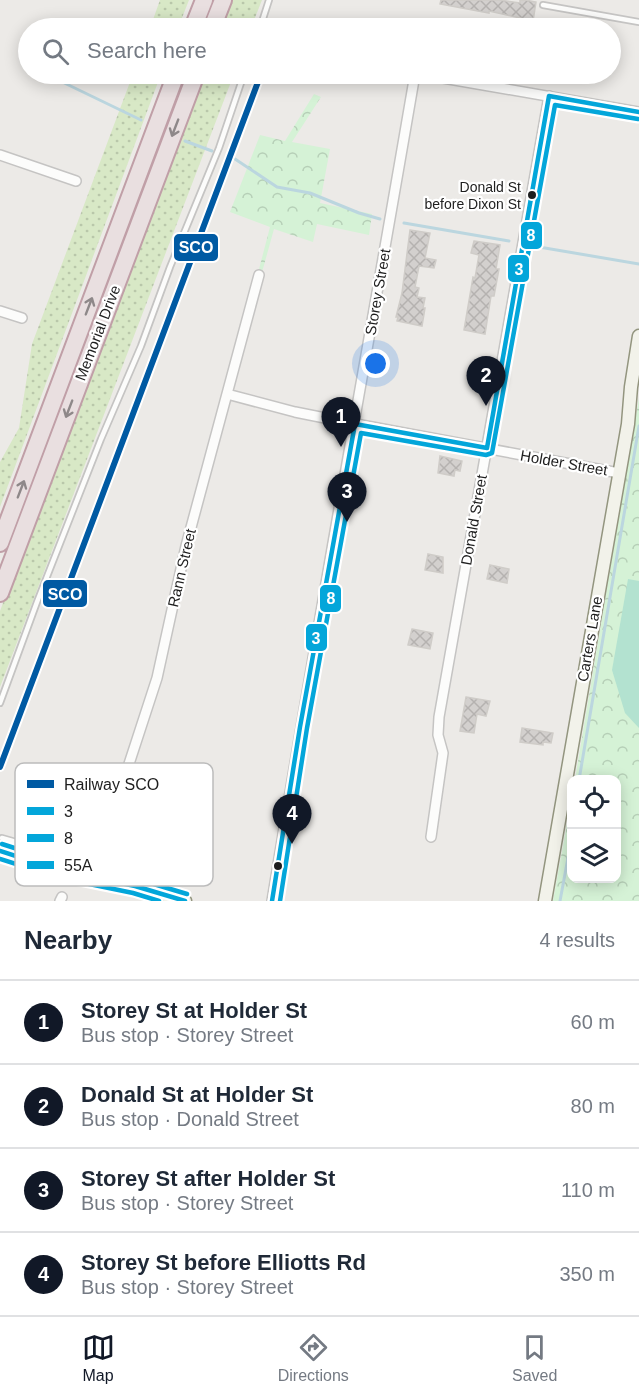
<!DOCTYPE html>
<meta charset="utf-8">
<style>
:root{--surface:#fff;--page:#f6f6f7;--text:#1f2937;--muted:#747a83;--line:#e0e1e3;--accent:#111827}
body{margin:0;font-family:Helvetica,sans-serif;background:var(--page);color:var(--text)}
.controls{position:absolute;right:18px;bottom:18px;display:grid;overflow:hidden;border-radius:12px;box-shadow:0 3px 15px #0003}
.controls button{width:54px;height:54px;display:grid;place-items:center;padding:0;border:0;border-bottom:2px solid var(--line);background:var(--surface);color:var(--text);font:30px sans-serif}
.you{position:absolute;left:376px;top:364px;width:21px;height:21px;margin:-15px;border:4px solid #fff;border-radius:50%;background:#1a73e8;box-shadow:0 0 0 9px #1a73e833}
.badge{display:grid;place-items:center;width:39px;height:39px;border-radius:50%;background:var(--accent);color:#fff;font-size:20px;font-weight:700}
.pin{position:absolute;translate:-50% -50px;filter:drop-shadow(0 2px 3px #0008)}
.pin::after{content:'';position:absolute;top:32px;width:21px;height:18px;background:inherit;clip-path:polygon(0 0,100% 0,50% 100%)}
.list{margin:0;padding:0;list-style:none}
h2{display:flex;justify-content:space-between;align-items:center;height:78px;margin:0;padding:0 24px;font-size:26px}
h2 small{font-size:20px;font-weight:400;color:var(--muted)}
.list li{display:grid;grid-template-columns:39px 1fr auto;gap:18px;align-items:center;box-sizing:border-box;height:84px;padding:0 24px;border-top:2px solid var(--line)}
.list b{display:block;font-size:22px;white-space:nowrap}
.list p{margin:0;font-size:20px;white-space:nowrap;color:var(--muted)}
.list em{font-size:20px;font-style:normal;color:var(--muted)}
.icon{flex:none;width:33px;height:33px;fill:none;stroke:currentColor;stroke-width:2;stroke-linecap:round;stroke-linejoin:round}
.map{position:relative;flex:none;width:639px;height:901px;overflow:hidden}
.search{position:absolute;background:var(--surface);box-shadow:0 3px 15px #0003;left:18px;right:18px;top:18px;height:66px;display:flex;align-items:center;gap:15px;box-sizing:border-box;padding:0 21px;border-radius:33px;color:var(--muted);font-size:22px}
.sheet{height:414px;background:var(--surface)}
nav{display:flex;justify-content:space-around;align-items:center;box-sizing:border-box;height:84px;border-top:2px solid var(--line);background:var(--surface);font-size:16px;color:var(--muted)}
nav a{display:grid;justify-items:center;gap:3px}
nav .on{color:var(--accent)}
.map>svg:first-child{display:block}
.grass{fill:url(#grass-dots)}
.park{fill:url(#park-crowns)}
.pitch{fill:#b3e2d0}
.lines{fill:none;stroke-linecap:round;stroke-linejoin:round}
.stream{stroke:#bbd6df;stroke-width:3}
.building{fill:url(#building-cross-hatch);stroke:#cfccc8;stroke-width:1.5}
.lane-casing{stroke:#c5c4c3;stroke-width:8}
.street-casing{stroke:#c5c4c3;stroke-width:12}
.secondary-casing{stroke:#93957f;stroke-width:15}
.highway-casing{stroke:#c09fa7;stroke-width:20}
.lane{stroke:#fcfcfb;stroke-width:4.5}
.street{stroke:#fcfcfb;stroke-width:9}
.secondary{stroke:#f2f2ea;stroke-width:12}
.highway{stroke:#e9dfe0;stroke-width:16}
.bus-1-casing{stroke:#fff;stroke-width:9}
.bus-2-casing{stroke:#fff;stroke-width:9}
.bus-3-casing{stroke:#fff;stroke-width:9}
.bus-1{stroke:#03a6da;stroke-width:4.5}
.bus-2{stroke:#03a6da;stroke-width:4.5}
.bus-3{stroke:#03a6da;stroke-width:4.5}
.rail-1-casing{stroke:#fff;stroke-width:10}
.rail-1{stroke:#005aa3;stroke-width:6}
.oneway{stroke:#8e8889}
.bus-dot{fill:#1e1e1e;stroke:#fff;stroke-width:2}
.labels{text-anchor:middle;stroke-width:4.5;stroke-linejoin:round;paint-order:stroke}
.bus-label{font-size:14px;fill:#1e1e1e;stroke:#fff;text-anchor:end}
.street-label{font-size:15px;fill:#1e1e1e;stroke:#fff}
.key{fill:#fff;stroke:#bcbcbc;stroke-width:1.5}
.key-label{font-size:16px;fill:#1e1e1e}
.line-badge{stroke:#fff;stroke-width:2}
.badge-label{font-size:16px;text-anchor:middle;font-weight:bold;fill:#fff}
</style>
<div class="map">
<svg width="639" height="901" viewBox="0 0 639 901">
<defs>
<pattern id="grass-dots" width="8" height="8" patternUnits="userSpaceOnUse" patternTransform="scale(1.5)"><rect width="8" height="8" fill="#d8e8c6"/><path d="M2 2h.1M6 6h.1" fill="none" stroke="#b9c7aa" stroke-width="1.8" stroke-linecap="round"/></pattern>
<pattern id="park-crowns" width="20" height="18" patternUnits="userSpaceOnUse" patternTransform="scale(1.5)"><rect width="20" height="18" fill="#d5f2d6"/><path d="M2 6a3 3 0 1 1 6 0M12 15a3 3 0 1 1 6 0" fill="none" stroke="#b6cfb7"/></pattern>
<pattern id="building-cross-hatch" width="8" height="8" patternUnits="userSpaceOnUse" patternTransform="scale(1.5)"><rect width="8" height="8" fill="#d3d0ce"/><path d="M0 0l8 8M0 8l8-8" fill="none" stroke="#b5b2b0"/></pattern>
</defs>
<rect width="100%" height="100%" fill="#eceae7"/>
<!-- grass -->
<path class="grass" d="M160 0H189L178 28H150Z
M227 0H262L251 28H217Z
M133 74H161L0 507V462L19 428 32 344Z
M200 74H234L0 687V611Z"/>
<!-- park -->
<path class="park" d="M314 94 321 97 292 142 330 149 320 203 372 214 369 235 317 224 313 242 274 229 261 276 258 273 270 227 230 212 260 135 285 141Z
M639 398V901H553L571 801 572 878H616V780L575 779Z"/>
<!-- pitch -->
<path class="pitch" d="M628 579 639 581V728L625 713 612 670Z"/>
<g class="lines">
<!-- stream -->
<path class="stream" d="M54 78 141 120
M185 141 212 151
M235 159 277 187 310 193 359 213 380 219
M404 223 509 241
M539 247 639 264
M579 780 639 426
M560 901 572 836"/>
</g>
<!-- building -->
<path class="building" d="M441 0H499L520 3V0H525L536 2 533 21 489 11V13L440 4Z
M410 230 430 233 425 258 436 260 434 268 419 266 415 287 419 288 417 297 425 298 423 308H425L422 326 397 321 398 317H396L402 293Z
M474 241 500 245 496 269H499L494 296H491L485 334 464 330 473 277 475 278 479 255 471 253Z
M440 456 462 461 460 471 455 470 454 476 438 473Z
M428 554 443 557V573L425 570Z
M490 565 509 569 507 583 487 579Z
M412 629 433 633 430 649 408 645Z
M466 697 490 701 486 716 477 714 474 733 460 731Z
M522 728 553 733 551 743 543 742V745L520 742Z"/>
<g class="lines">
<!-- lane casing -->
<g class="lane-casing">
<path id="lane" d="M543 5 639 22
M260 28 269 0
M0 703 37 602 101 439 141 346 170 267 219 148 244 74
M2 838 79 860 87 862 98 859"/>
</g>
<!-- street casing -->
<g class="street-casing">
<path id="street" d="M420 74 639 112
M0 155 76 181
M0 311 22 318
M227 394 295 412 345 422 619 473
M431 837 443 753 438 735 439 717 549 96
M98 859 157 678 186 546 259 275
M60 901 62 897
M272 901C317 625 368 349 415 74"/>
</g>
<!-- secondary casing -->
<g class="secondary-casing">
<path id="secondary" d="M0 851 62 871 135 886 185 901
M545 901 628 424 631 387 639 336"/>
</g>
<!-- highway casing -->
<g class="highway-casing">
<path id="highway" d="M193 28 204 0
M212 28 223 0
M0 543 176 74
M0 593 196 74"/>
</g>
<!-- lane -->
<use href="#lane" class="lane"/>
<!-- street -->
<use href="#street" class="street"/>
<!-- secondary -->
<use href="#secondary" class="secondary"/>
<!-- highway -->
<use href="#highway" class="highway"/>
<!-- bus-1 casing -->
<g class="bus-1-casing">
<path id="bus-1" d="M0 851 62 871 135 886 185 901
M272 901 300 727 355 424 487 448 549 96 639 112"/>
</g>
<!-- bus-2 casing -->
<g class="bus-2-casing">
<path id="bus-2" d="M0 859 60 878 133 893 159 901
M280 901 307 728 361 433 486 455 492 453 555 105 638 119"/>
</g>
<!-- bus-3 casing -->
<g class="bus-3-casing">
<path id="bus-3" d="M2 844 64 864 137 879 187 894"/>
</g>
<!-- bus-1 -->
<use href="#bus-1" class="bus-1"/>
<!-- bus-2 -->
<use href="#bus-2" class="bus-2"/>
<!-- bus-3 -->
<use href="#bus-3" class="bus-3"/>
<!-- rail-1 casing -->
<g class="rail-1-casing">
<path id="rail-1" d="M0 767 261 74"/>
</g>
<!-- rail-1 -->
<use href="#rail-1" class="rail-1"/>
</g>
<!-- one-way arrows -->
<defs><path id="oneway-shaft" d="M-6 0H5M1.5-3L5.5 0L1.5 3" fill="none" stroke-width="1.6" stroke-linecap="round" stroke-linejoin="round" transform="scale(1.5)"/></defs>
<g class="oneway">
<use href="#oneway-shaft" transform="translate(175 128) rotate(111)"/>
<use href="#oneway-shaft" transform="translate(89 306) rotate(-69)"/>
<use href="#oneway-shaft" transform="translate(69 409) rotate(111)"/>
<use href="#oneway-shaft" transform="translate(21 489) rotate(-69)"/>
</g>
<!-- markers -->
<g class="bus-dot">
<circle cx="532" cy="195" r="5"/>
<circle cx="278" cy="866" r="5"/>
</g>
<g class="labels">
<!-- bus labels -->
<g class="bus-label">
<text x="521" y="192">Donald St<tspan x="521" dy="17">before Dixon St</tspan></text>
</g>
<!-- street labels -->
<g class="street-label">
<text transform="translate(378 292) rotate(-80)" y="5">Storey Street</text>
<text transform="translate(98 333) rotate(-69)" y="5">Memorial Drive</text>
<text transform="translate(564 463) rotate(10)" y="5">Holder Street</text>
<text transform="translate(474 520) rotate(-80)" y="5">Donald Street</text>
<text transform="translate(182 568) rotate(-77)" y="5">Rann Street</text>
<text transform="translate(590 639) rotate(-80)" y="5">Carters Lane</text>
</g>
</g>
<!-- legend -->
<rect x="15" y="763" width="198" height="123" rx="9" class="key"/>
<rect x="27" y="780" width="27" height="8" fill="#005aa3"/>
<rect x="27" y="807" width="27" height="8" fill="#03a6da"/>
<rect x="27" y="834" width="27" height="8" fill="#03a6da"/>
<rect x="27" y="861" width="27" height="8" fill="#03a6da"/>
<g class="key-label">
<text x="64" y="790">Railway SCO</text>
<text x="64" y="817">3</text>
<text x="64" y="844">8</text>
<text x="64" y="871">55A</text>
</g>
<g class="line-badge">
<rect x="520" y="221" width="23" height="29" rx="6" fill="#03a6da"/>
<rect x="173" y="233" width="46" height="29" rx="6" fill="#005aa3"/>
<rect x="507" y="254" width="23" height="29" rx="6" fill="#03a6da"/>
<rect x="42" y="579" width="46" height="29" rx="6" fill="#005aa3"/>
<rect x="319" y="584" width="23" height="29" rx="6" fill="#03a6da"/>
<rect x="305" y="623" width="23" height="29" rx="6" fill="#03a6da"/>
</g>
<g class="badge-label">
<text x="531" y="241">8</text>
<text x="196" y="253">SCO</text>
<text x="519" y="275">3</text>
<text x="65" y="600">SCO</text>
<text x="331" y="604">8</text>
<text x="316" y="644">3</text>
</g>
</svg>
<div class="controls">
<button><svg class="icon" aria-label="locate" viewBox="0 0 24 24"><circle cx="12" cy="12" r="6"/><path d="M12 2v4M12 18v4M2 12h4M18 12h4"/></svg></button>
<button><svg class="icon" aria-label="layers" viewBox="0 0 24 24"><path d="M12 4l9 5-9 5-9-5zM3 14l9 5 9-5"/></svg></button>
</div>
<div class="you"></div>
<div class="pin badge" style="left:341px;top:447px">1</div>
<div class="pin badge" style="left:486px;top:406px">2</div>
<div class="pin badge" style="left:347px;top:522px">3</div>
<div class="pin badge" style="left:292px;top:844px">4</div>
<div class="search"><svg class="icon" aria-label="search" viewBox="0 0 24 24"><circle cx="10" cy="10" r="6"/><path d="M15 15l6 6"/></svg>Search here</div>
</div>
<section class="sheet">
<h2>Nearby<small>4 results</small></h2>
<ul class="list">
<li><span class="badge">1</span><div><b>Storey St at Holder St</b><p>Bus stop · Storey Street</p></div><em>60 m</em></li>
<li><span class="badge">2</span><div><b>Donald St at Holder St</b><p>Bus stop · Donald Street</p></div><em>80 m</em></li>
<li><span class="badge">3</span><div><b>Storey St after Holder St</b><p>Bus stop · Storey Street</p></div><em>110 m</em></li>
<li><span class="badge">4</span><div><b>Storey St before Elliotts Rd</b><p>Bus stop · Storey Street</p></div><em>350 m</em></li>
</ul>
</section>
<nav>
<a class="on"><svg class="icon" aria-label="map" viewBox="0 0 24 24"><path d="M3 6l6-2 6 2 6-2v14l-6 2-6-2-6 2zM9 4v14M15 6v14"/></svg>Map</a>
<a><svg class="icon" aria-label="directions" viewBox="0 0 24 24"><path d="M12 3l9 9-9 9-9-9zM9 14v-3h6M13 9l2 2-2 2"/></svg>Directions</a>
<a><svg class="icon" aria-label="saved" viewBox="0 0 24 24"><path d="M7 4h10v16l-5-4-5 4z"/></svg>Saved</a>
</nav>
